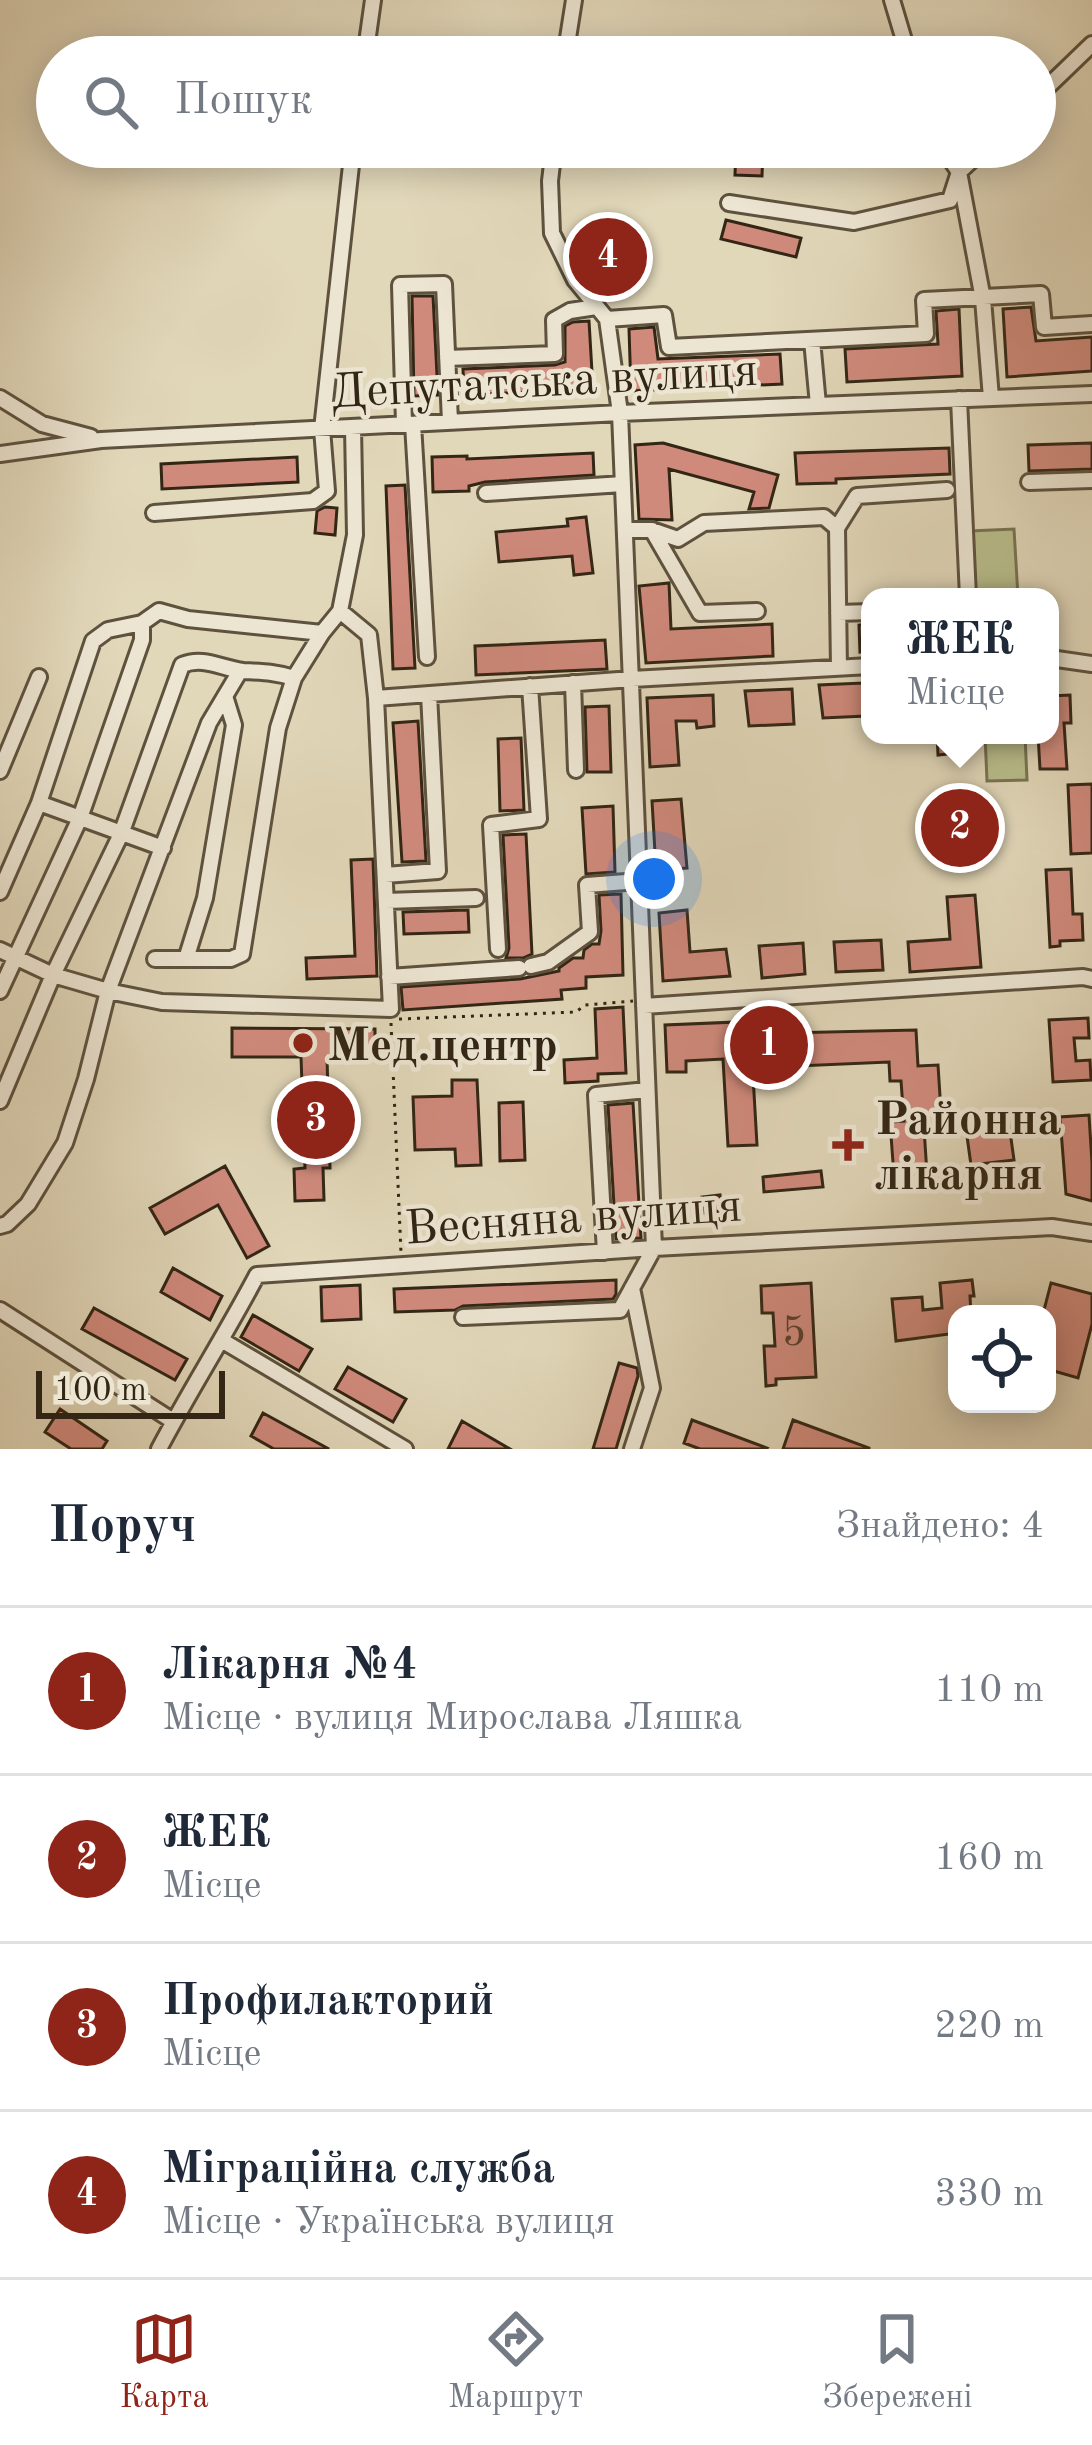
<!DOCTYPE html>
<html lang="uk">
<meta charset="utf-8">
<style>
:root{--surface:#fff;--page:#f6f6f7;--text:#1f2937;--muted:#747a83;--line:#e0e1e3;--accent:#8f2418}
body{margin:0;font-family:"Old Standard TT",serif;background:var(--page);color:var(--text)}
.controls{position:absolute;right:36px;bottom:36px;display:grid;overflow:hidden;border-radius:24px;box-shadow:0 6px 30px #0003}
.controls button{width:108px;height:108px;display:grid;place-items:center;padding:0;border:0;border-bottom:3px solid var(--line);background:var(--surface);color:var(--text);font:60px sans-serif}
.scale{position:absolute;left:36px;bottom:30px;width:189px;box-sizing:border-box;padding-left:12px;border:6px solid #332615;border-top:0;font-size:33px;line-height:42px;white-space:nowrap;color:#332615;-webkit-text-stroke:9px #ece5d2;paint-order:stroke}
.you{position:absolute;left:654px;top:879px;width:42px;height:42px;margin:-30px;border:9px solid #fff;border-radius:50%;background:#1a73e8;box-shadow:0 0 0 18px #1a73e833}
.badge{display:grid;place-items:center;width:78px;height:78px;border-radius:50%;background:var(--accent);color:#fff;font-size:39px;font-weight:700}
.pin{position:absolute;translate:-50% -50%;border:6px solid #fff;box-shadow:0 3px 12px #0006}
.popup{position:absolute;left:861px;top:588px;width:198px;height:156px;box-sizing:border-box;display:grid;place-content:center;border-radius:24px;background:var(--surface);filter:drop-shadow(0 3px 9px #0005);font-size:39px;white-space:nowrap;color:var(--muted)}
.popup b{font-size:45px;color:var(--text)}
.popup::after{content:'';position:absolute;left:50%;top:100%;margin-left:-24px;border:24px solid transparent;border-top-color:var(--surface)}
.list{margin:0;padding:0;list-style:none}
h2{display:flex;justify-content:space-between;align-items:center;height:156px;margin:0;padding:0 48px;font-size:51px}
h2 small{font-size:39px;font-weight:400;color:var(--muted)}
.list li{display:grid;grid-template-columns:78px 1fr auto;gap:36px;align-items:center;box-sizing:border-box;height:168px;padding:0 48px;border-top:3px solid var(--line)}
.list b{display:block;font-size:45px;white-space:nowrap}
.list p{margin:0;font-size:39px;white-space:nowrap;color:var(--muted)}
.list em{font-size:39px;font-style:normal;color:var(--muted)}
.icon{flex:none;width:66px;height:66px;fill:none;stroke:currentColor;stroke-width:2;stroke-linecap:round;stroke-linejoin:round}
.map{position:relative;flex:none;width:1092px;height:1449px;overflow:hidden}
.search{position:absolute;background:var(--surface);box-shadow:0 6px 30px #0003;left:36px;right:36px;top:36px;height:132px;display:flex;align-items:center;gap:30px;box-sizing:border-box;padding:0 42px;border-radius:66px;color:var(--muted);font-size:45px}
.sheet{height:828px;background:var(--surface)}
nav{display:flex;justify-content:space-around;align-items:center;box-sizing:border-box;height:168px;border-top:3px solid var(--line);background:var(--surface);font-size:33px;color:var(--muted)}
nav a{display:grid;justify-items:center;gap:6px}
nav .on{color:var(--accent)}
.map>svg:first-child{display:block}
.green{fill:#b8bd8b;stroke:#767250;stroke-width:3}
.building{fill:#d08a7c;stroke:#332615;stroke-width:3}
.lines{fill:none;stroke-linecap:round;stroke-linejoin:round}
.minor-casing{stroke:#5e523e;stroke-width:20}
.path{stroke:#332615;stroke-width:3;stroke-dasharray:3 6;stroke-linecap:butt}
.minor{stroke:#ece5d2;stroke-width:14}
.poi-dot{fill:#8f2418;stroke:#ece5d2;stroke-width:4.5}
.labels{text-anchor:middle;stroke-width:9;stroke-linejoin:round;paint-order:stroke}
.number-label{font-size:42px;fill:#5a3f2f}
.street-label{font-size:48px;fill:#332615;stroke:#ece5d2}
.poi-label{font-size:48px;font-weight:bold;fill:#332615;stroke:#ece5d2;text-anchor:start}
</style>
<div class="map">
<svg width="1092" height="1449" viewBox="0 0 1092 1449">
<rect width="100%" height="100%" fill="#e1d7b9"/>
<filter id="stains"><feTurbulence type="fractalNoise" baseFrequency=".00167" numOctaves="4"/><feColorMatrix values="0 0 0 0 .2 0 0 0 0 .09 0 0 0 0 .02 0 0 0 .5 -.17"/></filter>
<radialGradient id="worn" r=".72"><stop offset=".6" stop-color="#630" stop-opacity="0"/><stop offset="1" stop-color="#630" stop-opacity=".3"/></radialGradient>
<!-- green -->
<path class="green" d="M1014 529 1018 597H973L970 531Z
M985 735H1025L1027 780 987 781Z"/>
<!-- building -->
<path class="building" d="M736 147H763L762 176 735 175Z
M726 220 801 238 796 257 721 239Z
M627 241 628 273H618V280H608V272H589L587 243Z
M412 296H433L438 395 414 396Z
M1031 307 1036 341 1092 337V371L1007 377 1003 309Z
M959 309 962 376 847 382 845 349 938 344 936 311Z
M589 321 593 389 464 395 463 369 555 365 565 362V326L573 322Z
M654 327 658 359 780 354 782 384 631 391 629 329Z
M663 443 778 475 769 508 749 509 754 492 669 469 672 520 639 519 635 445Z
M1092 443V469L1029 471 1028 445Z
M949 448 950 474 836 479V483L797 484 795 453Z
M593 453 594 475 485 482 469 486V491L433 492 432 457 467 456V459Z
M297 457 298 482 162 489 161 464Z
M405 485 415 668 393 669 386 486Z
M325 507 337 508 335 535 315 533 317 511Z
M586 517 593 573 574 575 572 556 499 562 496 532 568 526 567 519Z
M669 583 671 629 772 624 773 656 646 663 639 586Z
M870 624V651L860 652 859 625Z
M605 640 607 669 476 675 475 646Z
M863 683 866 716 823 718 819 685Z
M792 689 794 724 749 726 745 691Z
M713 695 714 726 697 728 696 721H676L679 765 650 767 647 698Z
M1070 695 1071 723H1064L1067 769H1040L1038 735H1050V696Z
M609 706 611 772H587L585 707Z
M418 721 426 861 402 862 393 723Z
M937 735H966L967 752 938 755Z
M521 738 524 810 500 811 498 739Z
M1092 784V853L1071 854 1068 785Z
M681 799 687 868 656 870 652 801Z
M613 806 615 872 586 874 582 808Z
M970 808 971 847H951L950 809Z
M526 834 532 954 523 958H506L509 948 503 835Z
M373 859 377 976 307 979 306 958 355 956 351 860Z
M1071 869 1073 914H1082L1083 940 1060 941V946L1050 947 1046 870Z
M621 894 623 975 586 977V988L561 990 562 999 403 1010 401 987 520 979 559 971V968L573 958H583L584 950 592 944H599L601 931 599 895Z
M975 895 981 967 910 972 908 942 950 939 947 897Z
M468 910 469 932 404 934 403 912Z
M687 910 690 952 726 949 730 976 663 981 659 913Z
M881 940 883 970 836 972 834 942Z
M803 943 805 974 762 978 759 946Z
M623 1007 626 1073 598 1074V1081L565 1083 564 1060 597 1058 595 1009Z
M1088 1018 1089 1038H1074L1076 1061 1090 1060 1091 1080 1053 1082 1049 1020Z
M785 1020V1033L916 1030 918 1066 938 1065 942 1127 924 1128 927 1174 894 1176 890 1122 904 1121 901 1081H890L889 1062 774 1067V1057L752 1058 757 1145 728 1146 723 1059 686 1061V1072H667L665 1025Z
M232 1028 375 1029V1057H327L330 1168H323L324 1200 295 1201 294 1169 305 1168 301 1057H232Z
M452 1080H477L481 1165 456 1166 455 1149 415 1150 413 1097 452 1096Z
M523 1102 525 1160 500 1161 499 1103Z
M633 1103 641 1238 616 1239 608 1105Z
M1089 1115 1092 1163V1201L1066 1194 1060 1117Z
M1008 1117 1014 1160 971 1165 965 1122Z
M225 1166 269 1246 247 1258 218 1205 165 1234 150 1208Z
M821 1171 823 1187 764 1192 763 1177Z
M720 1195 722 1211 704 1213 702 1197Z
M173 1268 222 1296 210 1320 161 1292Z
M616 1280V1294L613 1299 463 1306 455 1310 395 1312 394 1289Z
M972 1280 974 1296H970L971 1314H957V1333L896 1341 892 1299 922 1297 923 1310 942 1308 940 1283Z
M811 1283 816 1377 776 1379V1385L766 1386 764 1346H775L773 1313H762L761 1286Z
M1051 1283 1092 1294V1324L1078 1378 1047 1369V1314H1043Z
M360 1285 361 1319 322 1321 321 1287Z
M94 1308 187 1359 175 1380 82 1329Z
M253 1315 312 1349 299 1371 241 1337Z
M619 1363 637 1368 638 1376 616 1449H593Z
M348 1367 406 1399 393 1422 335 1389Z
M60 1409 107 1441 102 1449H71L45 1432Z
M263 1413 329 1449H274L251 1436Z
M692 1420 767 1448 766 1449H700L684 1443Z
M793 1420 869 1448V1449H783Z
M462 1421 510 1449H448Z"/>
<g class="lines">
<!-- minor casing -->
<g class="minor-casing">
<path id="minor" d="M892 0 909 57
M365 57 373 0
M565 57 574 0
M1035 99 1092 44
M942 147 959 172 983 299 991 398
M729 203 854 222 950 200 959 172 986 147
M607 319 664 315 669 347 926 334 924 300 1041 294 1044 327 1092 324
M812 340 818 405
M447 358 555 354 554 320 570 311 596 307
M0 398 42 424 91 437
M959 399 968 597
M404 424 400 285 444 284 450 422
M413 424 427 657
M0 454 101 440 620 413 1092 394
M1029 482 1092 480
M486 493 623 484
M154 513 313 501 327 491 322 429 353 147
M625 530H652L700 613 757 611
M652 530 678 539 704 523 824 517 837 528
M838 613 870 612
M1050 658 1092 664
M839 668 837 528 857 496 947 490
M573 683 576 770
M376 698 632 679 870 666
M0 771 39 677
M39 803 163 848
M385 875 438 871 429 694
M0 892 39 803 93 641 108 630 142 623 159 611 188 619 322 633
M386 901 476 898
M498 949 491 825 539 819 530 686
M0 950 53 975 108 991 162 1002 391 1009 376 698 369 635 340 611 355 535 353 427
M155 959H231L242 954 278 728 294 678 322 633 340 611
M186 959 205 898 234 725 225 696
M531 966 548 962 590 932 587 885 639 881
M389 977 519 968
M0 991 80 818 142 640V623
M644 1006 1083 977 1092 979
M0 1101 53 975 121 834 182 665C203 656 221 668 243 671 261 672 276 672 294 678
M0 1226 7 1224 28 1204 65 1143 86 1079 108 991 209 723 240 671
M605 1252 596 1095 647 1090
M0 1310 173 1421
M463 1317 620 1310 654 1248 620 413 607 319 575 280 552 233 550 181 554 147
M223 1341 405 1449
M159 1449C190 1390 226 1334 257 1275L654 1248 1052 1227 1092 1233
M632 1449 652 1388 632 1288"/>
</g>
<!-- path -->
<path class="path" d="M399 1019 576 1012 585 1005 633 1001
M391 1023 401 1253"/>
<!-- minor -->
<use href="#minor" class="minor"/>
</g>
<!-- markers -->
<g class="poi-dot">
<circle cx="303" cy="1043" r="12"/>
<path d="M842 1127h12v12h12v12h-12v12h-12v-12h-12v-12h12z"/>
</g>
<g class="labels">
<!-- number labels -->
<g class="number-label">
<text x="794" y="1345">5</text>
</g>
<!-- street labels -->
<g class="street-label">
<text transform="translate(544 379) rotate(-3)" y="17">Депутатська вулиця</text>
<text transform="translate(573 1215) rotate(-4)" y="17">Весняна вулиця</text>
</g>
<!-- poi labels -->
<g class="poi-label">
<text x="327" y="1060">Мед.центр</text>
<text x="875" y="1134">Районна<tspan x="875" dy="55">лікарня</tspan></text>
</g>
</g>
<rect width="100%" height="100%" filter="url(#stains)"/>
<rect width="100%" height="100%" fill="url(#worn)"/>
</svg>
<div class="controls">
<button><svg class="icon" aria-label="locate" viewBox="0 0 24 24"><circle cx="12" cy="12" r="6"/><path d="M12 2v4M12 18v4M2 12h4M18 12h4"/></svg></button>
</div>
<div class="scale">100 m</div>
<div class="you"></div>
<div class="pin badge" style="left:769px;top:1045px">1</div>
<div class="pin badge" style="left:960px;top:828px">2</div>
<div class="popup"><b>ЖЕК</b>Місце</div>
<div class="pin badge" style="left:316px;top:1120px">3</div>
<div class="pin badge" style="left:608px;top:257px">4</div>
<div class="search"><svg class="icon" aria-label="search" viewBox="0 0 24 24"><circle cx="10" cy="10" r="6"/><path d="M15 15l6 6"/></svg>Пошук</div>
</div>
<section class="sheet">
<h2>Поруч<small>Знайдено: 4</small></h2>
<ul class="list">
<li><span class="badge">1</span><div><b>Лікарня №4</b><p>Місце · вулиця Мирослава Ляшка</p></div><em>110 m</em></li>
<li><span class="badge">2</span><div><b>ЖЕК</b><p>Місце</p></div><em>160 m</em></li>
<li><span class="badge">3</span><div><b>Профилакторий</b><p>Місце</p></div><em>220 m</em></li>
<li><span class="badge">4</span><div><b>Міграційна служба</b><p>Місце · Українська вулиця</p></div><em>330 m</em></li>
</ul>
</section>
<nav>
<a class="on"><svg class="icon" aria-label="map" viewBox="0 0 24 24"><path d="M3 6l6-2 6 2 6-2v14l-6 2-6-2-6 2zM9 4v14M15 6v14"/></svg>Карта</a>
<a><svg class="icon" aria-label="directions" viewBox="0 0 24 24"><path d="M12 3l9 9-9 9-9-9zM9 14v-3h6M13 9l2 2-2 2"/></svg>Маршрут</a>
<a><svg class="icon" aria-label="saved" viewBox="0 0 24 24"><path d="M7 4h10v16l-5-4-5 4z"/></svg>Збережені</a>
</nav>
